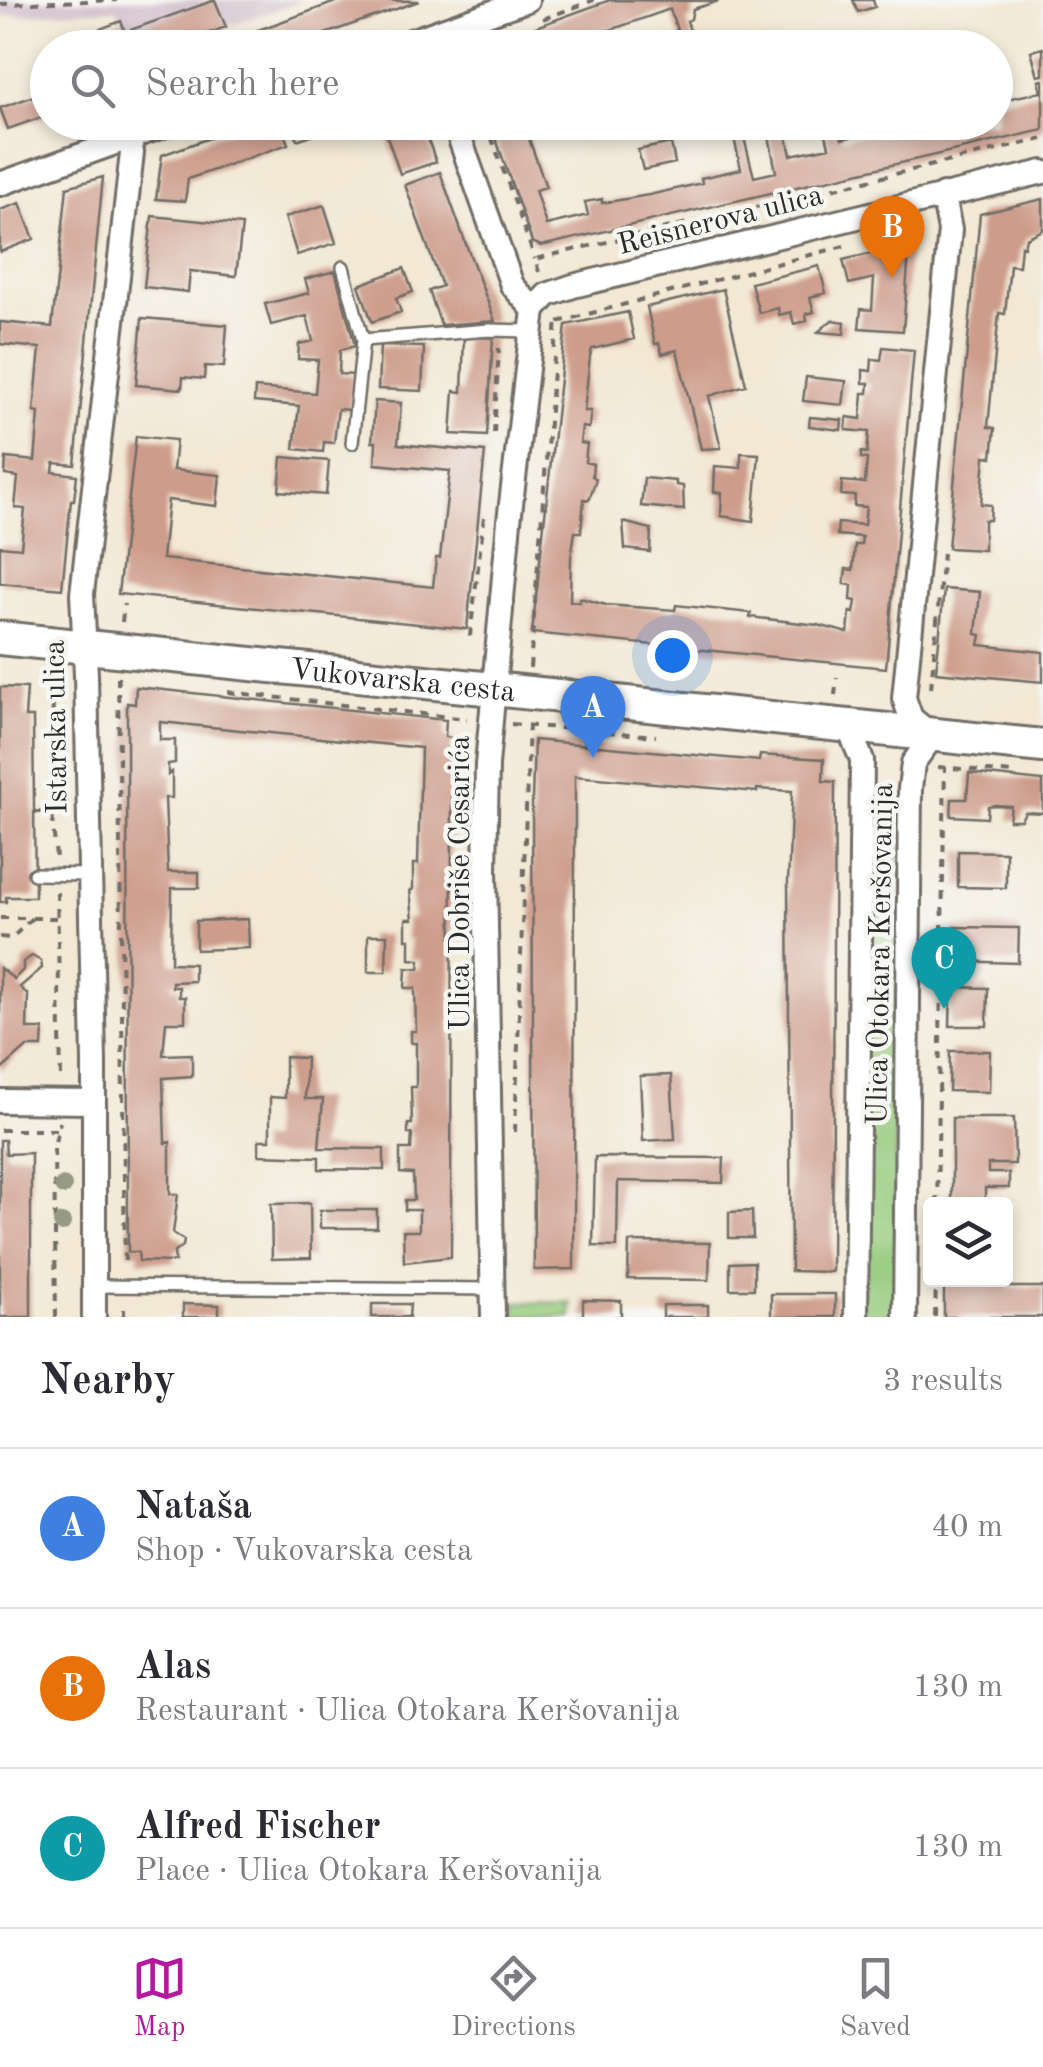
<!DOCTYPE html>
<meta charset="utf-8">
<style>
:root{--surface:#fff;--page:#f2f2f3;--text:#2b2b33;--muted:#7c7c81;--line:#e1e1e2;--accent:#b5179e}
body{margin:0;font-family:"Old Standard TT",serif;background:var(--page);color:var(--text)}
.controls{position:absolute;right:30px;bottom:30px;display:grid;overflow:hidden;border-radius:10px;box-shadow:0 5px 15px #0003}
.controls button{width:90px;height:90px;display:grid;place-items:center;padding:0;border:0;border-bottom:2px solid var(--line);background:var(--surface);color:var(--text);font:50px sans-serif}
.you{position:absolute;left:672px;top:655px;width:35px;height:35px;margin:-25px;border:8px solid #fff;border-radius:50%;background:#1a73e8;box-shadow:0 0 0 15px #1a73e833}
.badge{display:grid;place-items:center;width:65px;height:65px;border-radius:50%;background:var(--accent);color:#fff;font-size:32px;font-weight:700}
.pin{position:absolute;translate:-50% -82px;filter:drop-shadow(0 2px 5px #0008)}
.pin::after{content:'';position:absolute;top:52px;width:35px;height:30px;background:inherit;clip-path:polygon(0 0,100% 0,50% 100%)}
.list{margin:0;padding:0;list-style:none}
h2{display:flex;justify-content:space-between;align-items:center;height:130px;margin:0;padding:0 40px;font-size:42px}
h2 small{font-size:32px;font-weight:400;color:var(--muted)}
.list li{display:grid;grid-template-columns:65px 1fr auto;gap:30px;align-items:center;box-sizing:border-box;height:160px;padding:0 40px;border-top:2px solid var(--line)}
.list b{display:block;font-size:38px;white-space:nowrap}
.list p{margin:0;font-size:32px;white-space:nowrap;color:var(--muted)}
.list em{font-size:32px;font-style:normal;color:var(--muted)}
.icon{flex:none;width:55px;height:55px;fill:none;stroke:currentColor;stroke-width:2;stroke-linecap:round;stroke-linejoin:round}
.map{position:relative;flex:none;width:1043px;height:1317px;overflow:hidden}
.search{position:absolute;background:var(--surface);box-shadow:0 5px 15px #0003;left:30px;right:30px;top:30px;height:110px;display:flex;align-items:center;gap:25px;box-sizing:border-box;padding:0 35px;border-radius:55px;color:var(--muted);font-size:38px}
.sheet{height:610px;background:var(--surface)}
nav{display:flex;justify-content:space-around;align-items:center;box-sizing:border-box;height:140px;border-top:2px solid var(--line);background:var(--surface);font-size:28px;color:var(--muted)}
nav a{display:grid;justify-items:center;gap:5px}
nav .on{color:var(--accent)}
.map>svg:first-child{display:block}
.industrial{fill:#d1bdca}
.green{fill:#95ca7b;stroke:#607a53;stroke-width:2.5}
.building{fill:#cd9c8b}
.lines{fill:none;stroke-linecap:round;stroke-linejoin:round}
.service-casing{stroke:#716d66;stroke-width:16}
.minor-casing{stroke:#716d66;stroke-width:28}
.secondary-casing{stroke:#716d66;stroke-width:38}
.path{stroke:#716d66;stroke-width:4;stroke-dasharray:8 8;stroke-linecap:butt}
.service{stroke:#fff;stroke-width:11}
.minor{stroke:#fff;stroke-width:22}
.secondary{stroke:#fff;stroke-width:32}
.tree{fill:#969a84}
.labels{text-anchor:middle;stroke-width:9;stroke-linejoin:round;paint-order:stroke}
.street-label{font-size:30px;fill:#2b2b2b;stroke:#f6f6f2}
</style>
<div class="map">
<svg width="1043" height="1317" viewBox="0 0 1043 1317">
<rect width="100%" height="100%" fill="#f6f6f2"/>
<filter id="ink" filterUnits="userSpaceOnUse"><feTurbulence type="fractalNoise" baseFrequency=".01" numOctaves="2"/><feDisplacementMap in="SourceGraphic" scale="20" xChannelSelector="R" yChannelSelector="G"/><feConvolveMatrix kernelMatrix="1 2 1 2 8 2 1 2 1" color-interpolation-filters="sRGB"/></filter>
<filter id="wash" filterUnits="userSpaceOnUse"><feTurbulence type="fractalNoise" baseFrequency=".0048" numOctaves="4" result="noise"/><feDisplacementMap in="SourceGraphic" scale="40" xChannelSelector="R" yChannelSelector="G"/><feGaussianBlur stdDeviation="2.25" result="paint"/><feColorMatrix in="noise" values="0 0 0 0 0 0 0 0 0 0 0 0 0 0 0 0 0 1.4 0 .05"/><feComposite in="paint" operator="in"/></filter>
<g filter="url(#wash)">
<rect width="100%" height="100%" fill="#f2e8d4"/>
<!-- industrial -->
<path class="industrial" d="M0 0H215L125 32 117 9 0 16Z
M216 0H304L226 27Z"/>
<!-- green -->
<path class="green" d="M868 791 899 794 895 1317H861Z
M515 1302 571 1303V1317H515Z"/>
<g id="blocks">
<!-- building -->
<path class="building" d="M215 0 226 27 168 48H50L121 21 125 32Z
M341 0 419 1 285 48H209Z
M610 0 719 1 693 9 691 19 687 21 695 48H683L670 9 593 36 597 48H585L583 40 561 48H478Z
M853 0H873L875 7 858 12Z
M868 34 871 48H853L851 37Z
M1043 48V75L1038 76 1031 51Z
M1043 80V130L541 246 532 242 490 122H553L556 129 529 139 546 187 535 190 546 225 588 215 585 202 602 199V203L649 195 702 183 701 178 741 169 732 129 721 132 719 122H740L754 177 776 172 769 136 786 133 791 155 829 147 823 122H838L842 139 869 133 866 122H906L907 127 917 122H996V101L1041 92 1039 81Z
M48 91V115L8 129 0 108Z
M254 122H280L288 144 188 179 185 201 156 199 162 155Z
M291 122H347V123L297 140Z
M382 122H422L436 162 400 174Z
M671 143 675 163 643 170 638 150Z
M440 172 467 247 495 321 441 325 429 291 442 286 405 185Z
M103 177 75 465 54 463 53 472 77 475 74 500H71L62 589 0 583V546L21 548 25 509 15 508 18 477 5 475 6 458 35 461 39 413 34 412 40 348 0 344V322L52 327 67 187Z
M1043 199V230L1026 238 1024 247 1021 246 1019 266 1010 265 1005 314 999 313 988 427 995 428 992 457 985 456 981 504 991 505 990 520H984V550L948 548 980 214Z
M20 203 34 239 0 252V210Z
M324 205 336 243 297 255 285 217Z
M152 216 242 225 236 276 190 271 188 292 144 287Z
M904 246 909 252 903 331 859 328 861 309 872 310 874 278 849 284 843 260Z
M819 266 826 293 810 297 814 312 806 314 807 321 794 324 791 312 779 315 778 308 759 313 751 283Z
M404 268 413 292 396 298 401 312 372 322 359 285Z
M335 271 355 346 340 350 339 374 353 375 350 410 338 409 334 443 324 442 323 452 294 449 299 406 254 402 255 388 315 393 318 360 298 359 299 344 313 341 307 316 271 325 265 304 309 293 305 279Z
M723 289 746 385 709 396 721 448 701 449 677 350 662 354 659 343 655 344 647 307Z
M628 312 634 339 592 349 590 356 584 411H591L589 428 582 427 580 443 587 444 585 462 593 464 592 476 596 479 589 500 584 499 581 532H575L571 557 570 601 580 602V598L606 605 675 610 676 605 751 613 750 617 818 625 848 633 850 612 854 613 856 601 851 600 852 585 844 584 846 569 853 570 855 545H861L862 537 837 535 838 523 864 525 866 507 854 506 855 496 841 495 842 481 865 483 867 459 861 458V452L867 453 869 432 846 430 847 417 861 419 863 393H868L869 383H863V370L871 371 872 359 881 360 883 347 914 350 886 668 532 633 566 325Z
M142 318 227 325 224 367 205 366 204 379 183 377 182 389 136 385Z
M832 320 845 322 844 334 818 332Z
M464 336 493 338 487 436 451 434 454 391 462 392Z
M380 346 424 347 422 391 378 389Z
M806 377 846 381 843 405 803 401Z
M375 401 401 403 398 444 485 452 467 629 118 594 136 436 176 440 173 470 220 475 217 506 168 500 162 559 433 587 436 558H440L450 471 375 464 376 442H372Z
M810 417 842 420 841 430 809 426Z
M741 453 759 454 753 521 721 516 722 493 714 492 715 466 741 468Z
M282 457 329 461 326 495 279 491Z
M644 478 676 481V485L683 486 684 510 641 506Z
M623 522 651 529 650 552 625 549Z
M944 589 980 592 976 634 981 635 979 645 1043 652V682L936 672Z
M0 687 27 688 25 717H33L35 897H6V902H0Z
M136 687 446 720 445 737 452 738 451 1257 404 1262 403 1231H419V1210H405V1200H414L413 1174 400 1173V1149H411L412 1134H408V1124H412L411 1087H416V1043H411V1031H416L415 988H405L406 968 419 969 420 960 410 959V939H406V919H413L410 890H413V864H418L421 748 160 722V740H175V763L168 764V775L172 772V798H165L168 872H199V888H172L171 963 194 964V981L172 982V987H179V997H185V1022H166L163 1055 192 1054V1076L163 1078 165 1143 170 1142V1194H178L173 1233 184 1240 183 1246 174 1252 175 1262 139 1261 138 1252H128L127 703 135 704Z
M534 740 759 761 760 755 824 759 823 781 835 782 832 1272 791 1271 788 883 792 791 757 789V792L575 776 574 1269 534 1270 532 800Z
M969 773 1043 781V813L1025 812 1021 820H1009L1011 806 995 805 988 806 987 818 951 816 952 799H967Z
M958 851 1006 852V888L958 887Z
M248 919 249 948 196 950V921Z
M954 927 1019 928 1018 963 954 961Z
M368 935H387L386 972H368Z
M32 956 41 961 42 968 20 987 28 995 27 1029H43L42 1047H27L0 1071V968L14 979 23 970V962Z
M951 987 988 988 987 1026H950Z
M950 1051H990L989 1092 949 1091Z
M285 1057 306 1058 305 1099H323L319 1148 384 1149V1170L319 1169V1157L259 1155V1140H270V1097L285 1098Z
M671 1075 675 1139 643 1141 640 1076Z
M952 1118H1014L1015 1164H988V1173H1009V1188H985V1204H952Z
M0 1140H5L6 1154 31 1153V1317H0Z
M595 1157 724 1158 723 1183 618 1181 617 1247 593 1246Z
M310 1203 311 1258 272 1259 271 1204Z
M320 1210H377V1228H320Z
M752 1211 753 1238H729V1212Z
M629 1242 710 1243 709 1280 628 1279Z
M754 1262V1289H730V1263Z
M1006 1278H1010V1287H1043V1317H944V1280Z
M771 1294H835V1317H771Z
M583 1300 621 1301V1317H583Z
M183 1304 219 1305V1317H183Z
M372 1304H410L409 1317H372Z
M663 1305H708V1317H663Z"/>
</g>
</g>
<g filter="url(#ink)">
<use href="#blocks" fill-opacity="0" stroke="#716d66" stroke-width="2.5"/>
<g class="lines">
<!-- service casing -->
<g class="service-casing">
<path id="service" d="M343 267 363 340 352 443
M363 340 489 330 530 331
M34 874 88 875
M94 1286 493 1289"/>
</g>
<!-- minor casing -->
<g class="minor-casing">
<path id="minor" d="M391 48 527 0
M454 122 512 285 534 310
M0 184 174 122
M848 727 862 760 856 1317
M0 1101 94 1102
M94 1317V1062L86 675 82 594 132 153 130 138
M493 1317 485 870 487 765 509 521 534 310 547 295 573 286 1043 172
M905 1317 910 789 913 763 933 736 911 718 904 698 950 230 943 195"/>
</g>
<!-- secondary casing -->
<g class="secondary-casing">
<g id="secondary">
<path id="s1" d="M0 638 1043 746"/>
</g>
</g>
<!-- path -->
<path class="path" d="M0 4 117 0
M543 19 594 0
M486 122 535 259
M192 133 224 122
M539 272 535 259 1043 139
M558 322 848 245
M494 433 499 348
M122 622 124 604
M470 636 484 517
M530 668 557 319
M53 673 52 812 56 858
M118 677 125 1267
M931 688 943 553
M228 692 467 719
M835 695 837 677
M511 724 656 736
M938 767 1013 773
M34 812H49
M57 892 61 1078
M0 918H57
M0 937 12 938 32 918
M0 1130H57
M515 1132 529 722
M937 1204 945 767
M56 1317 54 1146 60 1122
M124 1317V1302
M935 1317 936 1280"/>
<!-- service -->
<use href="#service" class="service"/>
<!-- minor -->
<use href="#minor" class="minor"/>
<!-- secondary -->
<use href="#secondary" class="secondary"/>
</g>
<!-- trees -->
<g class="tree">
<circle cx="63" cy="1186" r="9"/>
<circle cx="62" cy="1223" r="9"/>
</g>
</g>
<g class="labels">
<!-- street labels -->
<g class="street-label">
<text transform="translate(720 219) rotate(-14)" y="10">Reisnerova ulica</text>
<text dy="10" stroke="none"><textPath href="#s1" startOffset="405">Vukovarska cesta</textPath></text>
<text transform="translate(55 727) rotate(-91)" y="10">Istarska ulica</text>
<text transform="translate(459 883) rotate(-90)" y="10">Ulica Dobriše Cesarića</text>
<text transform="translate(879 954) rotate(-89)" y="10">Ulica Otokara Keršovanija</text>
</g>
</g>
</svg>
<div class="controls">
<button><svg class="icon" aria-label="layers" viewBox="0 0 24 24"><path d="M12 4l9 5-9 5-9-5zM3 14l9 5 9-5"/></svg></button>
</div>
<div class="you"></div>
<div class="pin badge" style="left:593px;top:758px;background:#3f7fe0">A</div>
<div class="pin badge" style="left:892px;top:278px;background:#e8710a">B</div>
<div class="pin badge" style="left:944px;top:1009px;background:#0f9aa8">C</div>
<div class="search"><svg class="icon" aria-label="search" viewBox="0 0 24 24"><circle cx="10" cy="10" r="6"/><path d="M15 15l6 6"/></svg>Search here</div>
</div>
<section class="sheet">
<h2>Nearby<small>3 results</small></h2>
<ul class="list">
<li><span class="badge" style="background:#3f7fe0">A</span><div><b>Nataša</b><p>Shop · Vukovarska cesta</p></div><em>40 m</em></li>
<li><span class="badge" style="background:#e8710a">B</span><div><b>Alas</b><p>Restaurant · Ulica Otokara Keršovanija</p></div><em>130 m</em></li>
<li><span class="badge" style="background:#0f9aa8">C</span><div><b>Alfred Fischer</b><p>Place · Ulica Otokara Keršovanija</p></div><em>130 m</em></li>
</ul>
</section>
<nav>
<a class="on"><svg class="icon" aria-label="map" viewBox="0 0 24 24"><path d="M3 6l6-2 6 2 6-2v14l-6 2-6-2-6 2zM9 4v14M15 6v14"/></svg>Map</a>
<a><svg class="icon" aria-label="directions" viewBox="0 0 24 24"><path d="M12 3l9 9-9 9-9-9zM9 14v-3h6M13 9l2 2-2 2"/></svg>Directions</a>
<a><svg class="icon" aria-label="saved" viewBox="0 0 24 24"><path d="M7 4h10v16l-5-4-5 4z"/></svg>Saved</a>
</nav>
